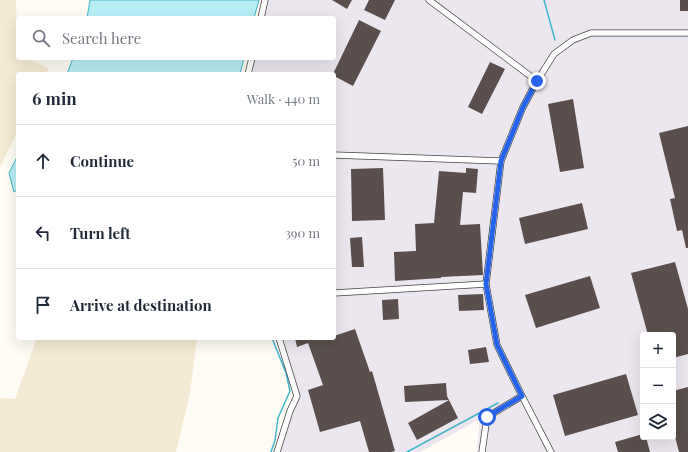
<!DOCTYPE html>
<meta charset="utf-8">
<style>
:root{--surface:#fff;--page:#f6f6f7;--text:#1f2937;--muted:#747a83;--line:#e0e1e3}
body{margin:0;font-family:"Playfair Display",serif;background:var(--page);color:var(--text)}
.controls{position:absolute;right:12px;bottom:12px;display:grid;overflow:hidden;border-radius:4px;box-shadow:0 4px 16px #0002}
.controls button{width:36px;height:36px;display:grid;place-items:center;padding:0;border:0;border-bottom:1px solid var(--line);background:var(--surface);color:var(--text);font:20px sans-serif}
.stop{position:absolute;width:12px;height:12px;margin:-9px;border:3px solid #2563eb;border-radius:50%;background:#fff}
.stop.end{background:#2563eb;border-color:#fff;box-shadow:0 1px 4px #0008}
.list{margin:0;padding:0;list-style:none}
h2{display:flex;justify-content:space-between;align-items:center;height:52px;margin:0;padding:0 16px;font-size:17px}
h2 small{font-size:13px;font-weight:400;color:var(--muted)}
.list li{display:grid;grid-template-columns:26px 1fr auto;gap:12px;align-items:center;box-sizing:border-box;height:72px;padding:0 16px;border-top:1px solid var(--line)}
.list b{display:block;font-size:15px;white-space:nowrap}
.list em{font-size:13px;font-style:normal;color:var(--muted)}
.icon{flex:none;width:22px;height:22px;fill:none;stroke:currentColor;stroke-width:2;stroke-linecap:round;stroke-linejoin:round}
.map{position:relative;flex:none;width:688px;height:452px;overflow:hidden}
.search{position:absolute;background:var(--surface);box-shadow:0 4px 16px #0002;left:16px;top:16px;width:320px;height:44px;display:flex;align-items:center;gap:10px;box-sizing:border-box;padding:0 14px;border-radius:4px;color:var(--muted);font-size:15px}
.panel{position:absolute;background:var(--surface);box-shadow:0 4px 16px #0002;left:16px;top:72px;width:320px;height:268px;border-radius:4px}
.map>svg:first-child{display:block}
.industrial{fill:#ece6ef;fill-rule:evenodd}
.farmland{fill:#f5ebd4}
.water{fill:#baeef6;stroke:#42b6cc}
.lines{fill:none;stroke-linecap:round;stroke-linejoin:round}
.stream{stroke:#42b6cc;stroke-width:1.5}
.building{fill:#5a4f4d}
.minor-casing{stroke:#444;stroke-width:7}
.minor{stroke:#fff;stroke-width:5.5}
.route{stroke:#2563eb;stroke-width:5}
</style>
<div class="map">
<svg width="688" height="452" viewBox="0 0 688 452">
<rect width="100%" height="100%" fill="#fffbf5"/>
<!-- industrial -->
<path class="industrial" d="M262 0H688V452H477L480 419 420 452H277L297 395 281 338H334V74H245L249 58H334V18H258ZM643 335H673V437H643Z"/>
<!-- farmland -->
<path class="farmland" d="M0 0H16L18 58H26L49 68 46 74H18V131L0 167Z
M37 338H197L190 393 176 452H0V398L15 399Z"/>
<!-- water -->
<path class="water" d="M90 0H259L254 18H87Z
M73 58H244L240 74H67Z
M18 155V189L14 192 9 173Z"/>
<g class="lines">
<!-- stream -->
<path class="stream" d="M544 0 555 40
M271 452 275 440 278 418 290 391 286 373 272 338
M407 452 498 403"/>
</g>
<!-- building -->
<path class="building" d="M332 0H352L347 9Z
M369 0H395L385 20 364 10Z
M680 0H688V11H680Z
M359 20 381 31 353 86 334 76V74H333Z
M490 62 505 69 482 114 468 107Z
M573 99 584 168 560 172 548 104Z
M688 126V248H686L682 230 677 231 670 199 675 198 659 133Z
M383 168 385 220 352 221 351 169Z
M466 168 478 169 476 193 463 192 460 225 480 224 483 275 441 277V278L395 281 394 252 416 251 415 224 434 223 439 171 466 173Z
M582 203 588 229 525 244 519 218Z
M362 237 364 267H352L350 238Z
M675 262 688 309V354L673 358V335H648L631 273Z
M590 276 600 308 536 328 525 295Z
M483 294 484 310 459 311 458 295Z
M398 299 399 319 383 320 382 300Z
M355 329 370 372 372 371 395 451 391 452H369L360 421 320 432 308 390 323 385 308 343 297 347 295 338H334V336Z
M486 347 489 362 470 364 468 350Z
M626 374 638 415 565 436 553 395Z
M446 383 447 396 449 400 405 402 404 386Z
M688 387V452H679L673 429V391Z
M449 400 458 418 417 440 408 423Z
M643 434V437H646L650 452H618L615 442Z"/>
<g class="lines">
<!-- minor casing -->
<g class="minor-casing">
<path id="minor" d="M429 0 537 81
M261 18 265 0
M248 74 252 58
M334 155 501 161
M334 293 486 284
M277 452 290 411 297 396 279 338
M482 452 487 417 522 396
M551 452 522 396 497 345 486 284 501 161 523 107 537 81 554 54 573 40 591 33H688"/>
</g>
<!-- minor -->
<use href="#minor" class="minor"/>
</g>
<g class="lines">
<!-- route -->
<path class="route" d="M487 417 522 396 497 345 486 284 501 161 523 107 537 81"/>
</g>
</svg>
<div class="controls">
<button>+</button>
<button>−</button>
<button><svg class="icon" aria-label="layers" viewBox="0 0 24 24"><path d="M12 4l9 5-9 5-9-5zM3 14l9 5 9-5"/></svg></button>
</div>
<div class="stop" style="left:487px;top:417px"></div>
<div class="stop end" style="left:537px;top:81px"></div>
<div class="search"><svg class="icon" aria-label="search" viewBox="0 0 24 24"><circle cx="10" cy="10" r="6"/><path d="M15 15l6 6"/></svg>Search here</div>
<section class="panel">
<h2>6 min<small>Walk · 440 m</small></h2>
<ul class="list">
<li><svg class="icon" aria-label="ahead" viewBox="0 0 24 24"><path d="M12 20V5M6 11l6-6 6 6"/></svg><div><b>Continue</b></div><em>50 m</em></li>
<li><svg class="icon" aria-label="left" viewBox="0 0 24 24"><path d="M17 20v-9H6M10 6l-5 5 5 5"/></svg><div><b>Turn left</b></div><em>390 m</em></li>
<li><svg class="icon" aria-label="arrive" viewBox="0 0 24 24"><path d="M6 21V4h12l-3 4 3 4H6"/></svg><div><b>Arrive at destination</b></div></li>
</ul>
</section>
</div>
